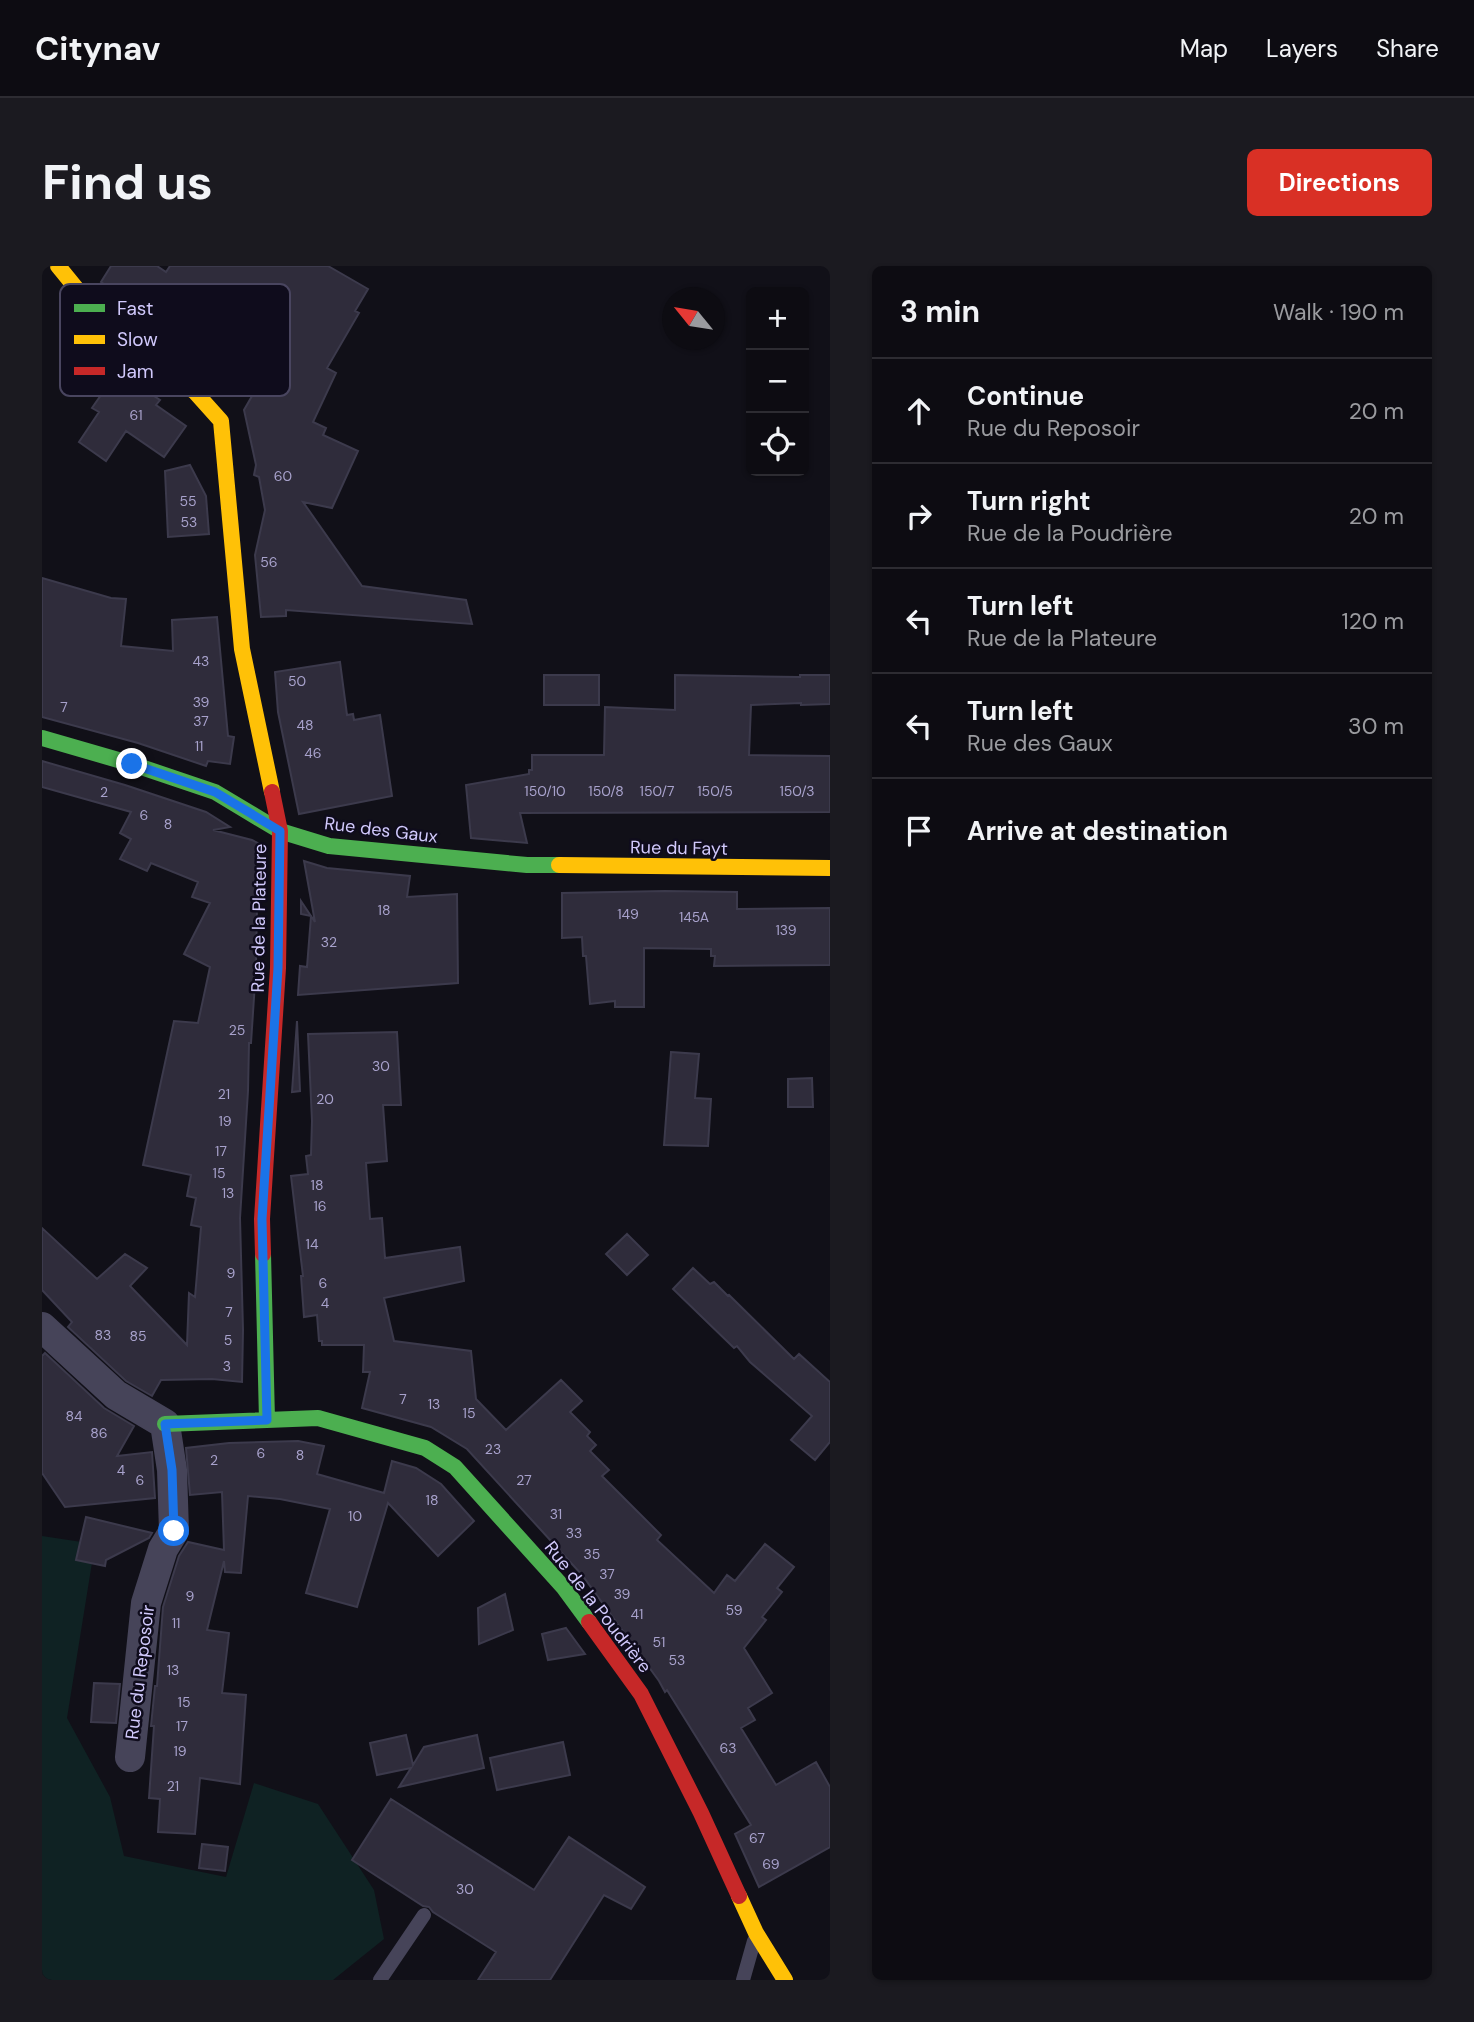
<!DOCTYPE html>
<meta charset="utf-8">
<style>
:root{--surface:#0d0c12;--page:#1b1a20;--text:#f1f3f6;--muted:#9a9b9f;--line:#2d2c32;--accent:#d93025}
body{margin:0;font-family:"DM Sans",sans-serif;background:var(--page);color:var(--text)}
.controls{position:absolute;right:21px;top:21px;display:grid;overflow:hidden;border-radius:10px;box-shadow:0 2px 5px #0004}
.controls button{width:63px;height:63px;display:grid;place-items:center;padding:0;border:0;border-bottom:2px solid var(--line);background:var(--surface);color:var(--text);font:35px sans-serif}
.compass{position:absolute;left:620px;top:21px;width:63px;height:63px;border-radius:50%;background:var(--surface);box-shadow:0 2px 5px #0004;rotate:300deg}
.stop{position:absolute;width:21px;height:21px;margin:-16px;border:5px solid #1a73e8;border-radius:50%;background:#fff}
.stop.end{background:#1a73e8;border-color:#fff;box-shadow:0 2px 7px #0008}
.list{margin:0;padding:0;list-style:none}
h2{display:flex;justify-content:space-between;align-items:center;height:91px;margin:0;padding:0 28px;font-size:30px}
h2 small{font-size:23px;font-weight:400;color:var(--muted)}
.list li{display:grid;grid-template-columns:46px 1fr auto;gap:21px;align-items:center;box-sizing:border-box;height:105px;padding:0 28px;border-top:2px solid var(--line)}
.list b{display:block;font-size:26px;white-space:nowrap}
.list p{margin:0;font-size:23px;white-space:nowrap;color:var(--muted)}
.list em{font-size:23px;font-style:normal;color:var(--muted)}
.icon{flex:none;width:38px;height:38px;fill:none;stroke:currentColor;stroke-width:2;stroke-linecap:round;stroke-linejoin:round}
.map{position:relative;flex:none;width:788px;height:1714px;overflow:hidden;border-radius:10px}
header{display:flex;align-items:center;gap:42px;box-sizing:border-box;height:98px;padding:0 35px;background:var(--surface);border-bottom:2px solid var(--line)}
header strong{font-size:33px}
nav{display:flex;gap:38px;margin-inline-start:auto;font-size:24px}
.intro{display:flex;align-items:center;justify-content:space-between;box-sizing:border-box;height:168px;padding:0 42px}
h1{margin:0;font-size:49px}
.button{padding:18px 32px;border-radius:10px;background:var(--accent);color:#fff;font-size:24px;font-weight:700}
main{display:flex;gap:42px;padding:0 42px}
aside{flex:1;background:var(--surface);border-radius:10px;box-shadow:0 2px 5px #0004}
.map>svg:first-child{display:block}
.green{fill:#0f2223}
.building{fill:#2f2c3b;stroke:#3c3a4c;stroke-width:2}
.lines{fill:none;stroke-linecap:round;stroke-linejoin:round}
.lane{stroke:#464459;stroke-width:14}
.street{stroke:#464459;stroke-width:30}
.fast{stroke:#4caf50;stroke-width:16}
.slow{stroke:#ffc107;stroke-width:16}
.jam{stroke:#c62828;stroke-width:16}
.route{stroke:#1a73e8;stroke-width:9}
.labels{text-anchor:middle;stroke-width:5;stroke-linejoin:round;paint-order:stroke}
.number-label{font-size:14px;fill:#a8a2cc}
.street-label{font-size:18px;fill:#d1c9fc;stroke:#0f0c1c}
.key{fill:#0f0c1c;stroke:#49455f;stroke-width:2}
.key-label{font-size:19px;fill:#d1c9fc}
</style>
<header>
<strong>Citynav</strong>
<nav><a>Map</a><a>Layers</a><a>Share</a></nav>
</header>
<div class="intro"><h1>Find us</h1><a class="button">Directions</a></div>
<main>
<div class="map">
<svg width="788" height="1714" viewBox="0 0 788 1714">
<rect width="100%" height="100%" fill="#111018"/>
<!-- green -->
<path class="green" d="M0 1270 53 1278 25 1452 68 1531 82 1590 184 1611 212 1517 276 1538 332 1624 342 1673 291 1714H0Z"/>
<!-- building -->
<path class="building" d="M69 0H115L124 6 128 0H286L326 23 313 45 317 47 285 102 294 107 271 156 284 162 281 169 316 185 290 242 261 236 320 320 424 334 430 358 244 344V350L219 351 213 289 223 244 217 211 212 209 214 199 202 144 210 130 131 81 94 51 99 43 59 16Z
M75 106 118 134 114 139 144 160 122 191 84 165 64 195 37 176 57 146 50 142Z
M148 199 164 230 167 268 126 271 123 205Z
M0 312 69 332 84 333 79 380 131 385 130 354 175 351 186 470 192 471 188 498 166 495 164 500 96 477 0 451Z
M298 396 305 449 311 448 312 454 338 449 350 530 257 548 236 446 233 406Z
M502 409H557V439H502Z
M633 409 758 411V409H788V438L759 439V437L709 439 707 489 788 490V546L478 547 485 577 429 572 424 519 487 508V504H490V489H562L563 441 633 444Z
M0 495 83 519 164 546 188 561 171 564 210 574 216 577 214 701 209 777H207L206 825 198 952 201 1064 200 1116 170 1113 119 1114 110 1130 84 1115 26 1061 30 1056 0 1024V962L55 1013 83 988 105 1002 88 1020 145 1079 147 1027 153 1031 159 961 149 959 154 932 145 930 149 909 101 899 132 755 156 757 168 701 142 688 168 637 150 631 156 616 109 597 105 605 78 593 89 573 78 567 89 546 0 521Z
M262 595 285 602 368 610 365 631 415 628 416 717 256 729 258 700 265 701 269 650 259 648V635L273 656Z
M623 625 695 626V643L788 642V699L672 700 673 690H669V683L602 682V741H573V735L548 738 544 690H541L540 671 520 672V627Z
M255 755 258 825 250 826Z
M355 766 359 839H341L345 895 324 897 328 953 340 952 343 992 418 981 422 1015 342 1032 352 1075 429 1085 434 1133 464 1164 519 1114 540 1135 528 1146 548 1166 545 1170 554 1179 548 1185 567 1204 560 1210 619 1269 615 1274 672 1327 685 1309 693 1315 723 1278 752 1301 735 1322 740 1326 720 1351 724 1354 702 1382 730 1427 706 1442 713 1454 699 1462 734 1519 774 1496 788 1521V1581L717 1621 693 1568 709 1559 625 1424 623 1426 617 1415 540 1309 425 1183 389 1161 320 1142 328 1106H321L322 1079H280V1075H277L275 1049 262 1051 259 1010H261L249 910 266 908 264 890 269 889 270 855 266 768Z
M629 786 657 788 653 832 669 833 666 880 622 879Z
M770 812 771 841H746V813Z
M585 968 606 989 585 1009 564 988Z
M651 1002 668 1018 672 1016 686 1030 687 1029 752 1093 757 1088 788 1116V1176L773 1194 749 1174 770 1150 708 1096 695 1080 692 1082 631 1023Z
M3 1087 62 1142 92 1160 75 1190 110 1186 113 1232 23 1241 0 1207V1090Z
M256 1175 282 1180 275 1208 342 1227 350 1195 374 1202 399 1218 432 1255 396 1290 346 1237 315 1341 264 1327 288 1243 238 1233 206 1230 199 1307 183 1306 182 1295 165 1364 187 1367 180 1427 204 1429 198 1518 158 1512 153 1568 116 1566 118 1533 107 1532 112 1460H109L113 1420H115L121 1341 137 1290 146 1276 182 1284 180 1226 148 1229 144 1182 187 1177Z
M44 1251 110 1267 107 1272 64 1294 63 1300 34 1294Z
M463 1328 471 1364 437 1378 436 1342Z
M524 1362 543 1388 506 1394 500 1368Z
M52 1417 78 1418 74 1457 49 1456Z
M364 1469 371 1499 382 1481 435 1469 442 1502 357 1521 369 1502 335 1509 328 1477Z
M521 1476 528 1509 455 1524 448 1492Z
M349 1533 492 1624 527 1571 603 1621 589 1643 562 1629 508 1714H436L454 1686 391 1646 387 1641 381 1640 310 1594Z
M160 1578 186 1581 183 1605 157 1602Z"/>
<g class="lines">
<!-- lane -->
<path class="lane" d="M338 1714 382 1649
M701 1714 712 1675"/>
<!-- street -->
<path class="street" d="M0 1061 74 1129 123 1158 130 1204 132 1265 121 1283 104 1337 88 1491"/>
<!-- fast -->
<path class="fast" d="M0 472 90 498 173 526 238 565 287 580 485 599H517
M221 988 225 1154
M123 1158 276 1152 383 1182 413 1201 522 1322 547 1356"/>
<!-- slow -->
<path class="slow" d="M16 0 56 49 153 126 179 155 200 383 230 526
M517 599 788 602
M697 1630 714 1667 743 1714"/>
<!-- jam -->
<path class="jam" d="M221 988 220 953 236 702 238 565 230 526
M547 1356 599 1428 659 1547 697 1630"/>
</g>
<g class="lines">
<!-- route -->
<path class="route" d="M90 498 173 526 238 565 236 702 220 953 225 1154 123 1158 130 1204 132 1265"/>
</g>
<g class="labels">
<!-- number labels -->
<g class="number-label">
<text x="94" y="154">61</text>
<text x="241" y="215">60</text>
<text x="146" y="240">55</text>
<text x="147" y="261">53</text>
<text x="227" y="301">56</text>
<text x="159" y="400">43</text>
<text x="255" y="420">50</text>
<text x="159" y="441">39</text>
<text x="22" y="446">7</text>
<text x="159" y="460">37</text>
<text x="263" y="464">48</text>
<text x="157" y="485">11</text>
<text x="271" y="492">46</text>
<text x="503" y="530">150/10</text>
<text x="564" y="530">150/8</text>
<text x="615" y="530">150/7</text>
<text x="673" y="530">150/5</text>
<text x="755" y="530">150/3</text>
<text x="62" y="531">2</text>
<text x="102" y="554">6</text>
<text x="126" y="563">8</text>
<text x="342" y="649">18</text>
<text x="586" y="653">149</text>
<text x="652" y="656">145A</text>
<text x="744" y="669">139</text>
<text x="287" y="681">32</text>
<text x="195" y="769">25</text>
<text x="339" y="805">30</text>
<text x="182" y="833">21</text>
<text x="283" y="838">20</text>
<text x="183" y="860">19</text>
<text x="179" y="890">17</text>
<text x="177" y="912">15</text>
<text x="275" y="924">18</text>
<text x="186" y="932">13</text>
<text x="278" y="945">16</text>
<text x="270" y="983">14</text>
<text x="189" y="1012">9</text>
<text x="281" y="1022">6</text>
<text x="283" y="1042">4</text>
<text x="187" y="1051">7</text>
<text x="61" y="1074">83</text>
<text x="96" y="1075">85</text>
<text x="186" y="1079">5</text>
<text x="185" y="1105">3</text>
<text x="361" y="1138">7</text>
<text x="392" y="1143">13</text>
<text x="427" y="1152">15</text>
<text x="32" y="1155">84</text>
<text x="57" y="1172">86</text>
<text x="451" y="1188">23</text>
<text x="219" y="1192">6</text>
<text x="258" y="1194">8</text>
<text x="172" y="1199">2</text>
<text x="79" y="1209">4</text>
<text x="98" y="1219">6</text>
<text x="482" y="1219">27</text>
<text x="390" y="1239">18</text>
<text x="514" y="1253">31</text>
<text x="313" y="1255">10</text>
<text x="532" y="1272">33</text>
<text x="550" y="1293">35</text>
<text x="565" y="1313">37</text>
<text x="580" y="1333">39</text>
<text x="148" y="1335">9</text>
<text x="692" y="1349">59</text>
<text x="595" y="1353">41</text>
<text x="134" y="1362">11</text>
<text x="617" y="1381">51</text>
<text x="635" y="1399">53</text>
<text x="131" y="1409">13</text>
<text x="142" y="1441">15</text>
<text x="140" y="1465">17</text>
<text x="686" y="1487">63</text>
<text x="138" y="1490">19</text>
<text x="131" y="1525">21</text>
<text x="715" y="1577">67</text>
<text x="729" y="1603">69</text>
<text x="423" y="1628">30</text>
</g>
<!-- street labels -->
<g class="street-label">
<text transform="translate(339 564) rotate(7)" y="6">Rue des Gaux</text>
<text transform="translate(637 582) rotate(1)" y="6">Rue du Fayt</text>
<text transform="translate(217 652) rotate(-89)" y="6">Rue de la Plateure</text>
<text transform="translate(556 1341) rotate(52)" y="6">Rue de la Poudrière</text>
<text transform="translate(98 1406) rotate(-83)" y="6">Rue du Reposoir</text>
</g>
</g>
<!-- legend -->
<rect x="18" y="18" width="230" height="112" rx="10" class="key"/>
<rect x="32" y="38" width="31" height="8" fill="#4caf50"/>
<rect x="32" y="69" width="31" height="9" fill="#ffc107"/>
<rect x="32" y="101" width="31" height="8" fill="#c62828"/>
<g class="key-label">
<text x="75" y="49">Fast</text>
<text x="75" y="80">Slow</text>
<text x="75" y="112">Jam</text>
</g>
</svg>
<div class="controls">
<button>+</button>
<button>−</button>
<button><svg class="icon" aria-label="locate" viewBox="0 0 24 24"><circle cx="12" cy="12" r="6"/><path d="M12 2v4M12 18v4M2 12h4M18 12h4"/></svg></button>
</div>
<svg class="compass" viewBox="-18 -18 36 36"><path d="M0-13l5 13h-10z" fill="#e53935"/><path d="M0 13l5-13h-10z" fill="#9a9b9f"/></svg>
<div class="stop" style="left:132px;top:1265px"></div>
<div class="stop end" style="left:90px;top:498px"></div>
</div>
<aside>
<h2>3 min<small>Walk · 190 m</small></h2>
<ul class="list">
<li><svg class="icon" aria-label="ahead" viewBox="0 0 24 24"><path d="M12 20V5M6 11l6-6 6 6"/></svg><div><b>Continue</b><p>Rue du Reposoir</p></div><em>20 m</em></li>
<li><svg class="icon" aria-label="right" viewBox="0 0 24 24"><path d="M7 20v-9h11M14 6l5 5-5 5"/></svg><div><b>Turn right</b><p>Rue de la Poudrière</p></div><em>20 m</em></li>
<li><svg class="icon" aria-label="left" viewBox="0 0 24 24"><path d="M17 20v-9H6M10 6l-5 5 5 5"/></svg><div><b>Turn left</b><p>Rue de la Plateure</p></div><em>120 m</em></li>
<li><svg class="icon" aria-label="left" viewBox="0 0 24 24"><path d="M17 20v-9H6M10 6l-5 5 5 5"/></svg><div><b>Turn left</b><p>Rue des Gaux</p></div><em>30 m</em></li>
<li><svg class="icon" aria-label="arrive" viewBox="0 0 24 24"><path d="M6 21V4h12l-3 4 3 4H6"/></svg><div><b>Arrive at destination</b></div></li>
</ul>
</aside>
</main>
